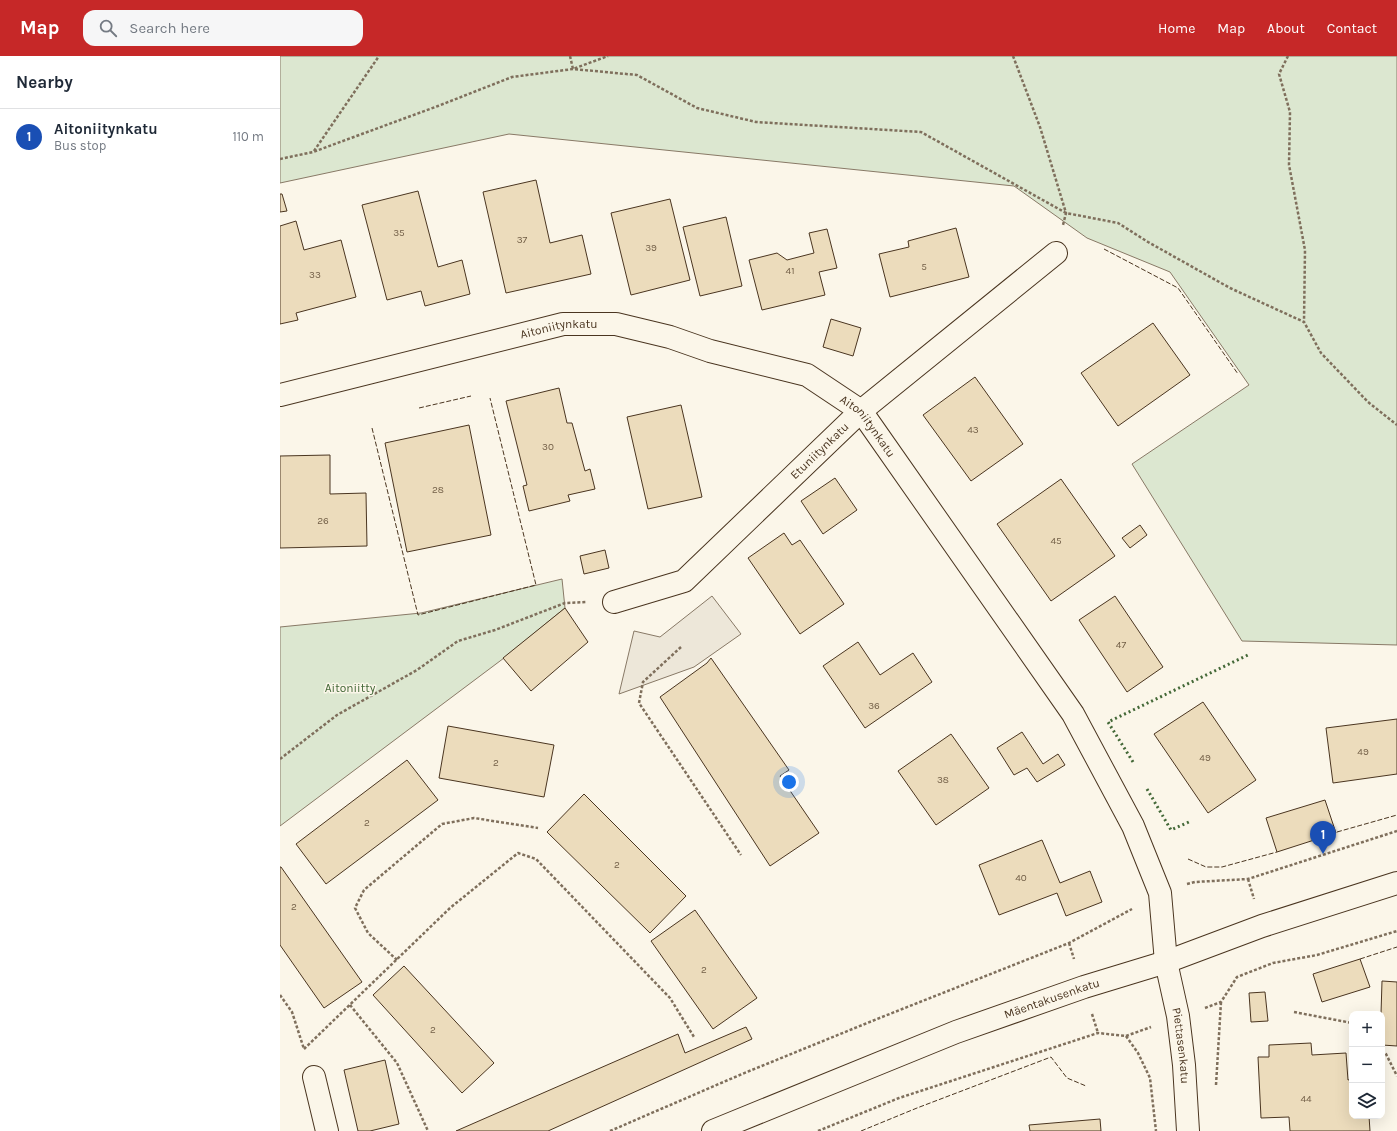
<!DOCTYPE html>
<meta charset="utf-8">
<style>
:root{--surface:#fff;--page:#f6f6f7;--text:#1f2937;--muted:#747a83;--line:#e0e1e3;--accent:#c62828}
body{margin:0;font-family:Karla,sans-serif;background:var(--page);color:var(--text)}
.controls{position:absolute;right:12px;bottom:12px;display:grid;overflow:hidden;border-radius:8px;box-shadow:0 4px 16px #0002}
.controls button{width:36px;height:36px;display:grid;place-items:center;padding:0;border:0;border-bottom:1px solid var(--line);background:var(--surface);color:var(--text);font:20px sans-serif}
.you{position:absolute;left:509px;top:726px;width:14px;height:14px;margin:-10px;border:3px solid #fff;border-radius:50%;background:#1a73e8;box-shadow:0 0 0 6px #1a73e833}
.badge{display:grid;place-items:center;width:26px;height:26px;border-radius:50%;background:var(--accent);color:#fff;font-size:13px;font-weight:700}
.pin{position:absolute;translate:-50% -33px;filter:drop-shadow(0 1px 2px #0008)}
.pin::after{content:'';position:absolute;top:21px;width:14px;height:12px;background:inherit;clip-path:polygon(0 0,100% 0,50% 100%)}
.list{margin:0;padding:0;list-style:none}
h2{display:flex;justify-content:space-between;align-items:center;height:52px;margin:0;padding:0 16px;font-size:17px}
h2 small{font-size:13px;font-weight:400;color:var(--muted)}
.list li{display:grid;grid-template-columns:26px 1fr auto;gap:12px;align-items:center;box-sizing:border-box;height:56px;padding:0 16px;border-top:1px solid var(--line)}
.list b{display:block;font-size:15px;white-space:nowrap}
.list p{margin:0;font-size:13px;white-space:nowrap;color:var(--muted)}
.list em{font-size:13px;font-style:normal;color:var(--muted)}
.icon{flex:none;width:22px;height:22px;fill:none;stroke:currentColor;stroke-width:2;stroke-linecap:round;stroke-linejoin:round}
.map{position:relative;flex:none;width:1117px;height:1075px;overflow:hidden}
header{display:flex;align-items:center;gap:24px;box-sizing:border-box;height:56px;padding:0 20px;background:var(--accent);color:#fff}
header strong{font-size:19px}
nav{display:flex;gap:22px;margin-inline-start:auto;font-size:14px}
.search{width:280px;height:36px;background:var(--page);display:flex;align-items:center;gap:10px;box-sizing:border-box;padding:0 14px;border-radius:12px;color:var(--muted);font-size:15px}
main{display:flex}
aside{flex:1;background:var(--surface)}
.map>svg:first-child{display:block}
.green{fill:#dce7d0;stroke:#887966}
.parking{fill:#ede7d9;stroke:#887966}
.building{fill:#ecdcbc;stroke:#4a3520}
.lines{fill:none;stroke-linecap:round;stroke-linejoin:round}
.minor-casing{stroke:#4a3520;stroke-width:24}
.major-casing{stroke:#4a3520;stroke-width:24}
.path{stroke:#7f6f5c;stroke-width:2.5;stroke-dasharray:3 2;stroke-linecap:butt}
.minor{stroke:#fbf6e9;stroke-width:22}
.major{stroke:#fbf6e9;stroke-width:22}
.hedge{stroke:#436837;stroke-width:3;stroke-dasharray:2 3;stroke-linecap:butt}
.fence{stroke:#4a3520;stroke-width:1;stroke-dasharray:5 2;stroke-linecap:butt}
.labels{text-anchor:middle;stroke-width:3;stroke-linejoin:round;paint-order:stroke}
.number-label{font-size:10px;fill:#725f47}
.street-label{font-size:12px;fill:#4a3520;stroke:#fbf6e9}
.park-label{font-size:12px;fill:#436837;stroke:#fbf6e9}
</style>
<header>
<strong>Map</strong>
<div class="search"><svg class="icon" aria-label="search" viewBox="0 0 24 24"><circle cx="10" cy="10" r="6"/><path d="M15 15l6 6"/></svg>Search here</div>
<nav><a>Home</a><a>Map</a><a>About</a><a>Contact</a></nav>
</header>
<main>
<aside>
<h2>Nearby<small></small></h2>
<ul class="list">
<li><span class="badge" style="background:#1a4fb4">1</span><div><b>Aitoniitynkatu</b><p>Bus stop</p></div><em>110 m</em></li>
</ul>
</aside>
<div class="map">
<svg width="1117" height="1075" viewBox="0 0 1117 1075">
<rect width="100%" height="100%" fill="#fbf6e9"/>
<!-- green -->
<path class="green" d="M0 0H1117V589L962 585 852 408 969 329 890 216 807 182 734 130 229 78 0 127Z
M282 523 285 552 224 602 0 770V571L141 557Z"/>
<!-- parking -->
<path class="parking" d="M432 540 461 578 414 611 339 638 354 575 380 581Z"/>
<!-- building -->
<path class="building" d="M256 124 270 187 302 179 311 218 226 237 203 136Z
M138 135 158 211 182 204 190 238 145 250 141 235 107 244 82 149Z
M0 138H2L7 155 0 156Z
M390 143 410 224 351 239 331 157Z
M446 161 462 230 420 240 403 171Z
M16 165 24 194 61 184 76 241 16 257 18 264 0 268V170Z
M676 172 689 221 610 241 599 198 629 191 628 185Z
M547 173 557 212 539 216 545 239 482 254 469 204 497 197 507 204 534 197 529 177Z
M551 263 581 272 573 300 543 291Z
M873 267 910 319 838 370 801 317Z
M695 321 743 388 691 425 643 359Z
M279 332 287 367H292L305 415 310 413 315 433 288 439 290 445 249 455 243 430 247 429 226 345Z
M401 349 422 441 368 453 347 361Z
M189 369 211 479 127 496 105 387Z
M50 399V438L86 437 87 490 0 492V400Z
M555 422 577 454 543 478 521 445Z
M781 423 835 500 771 545 717 468Z
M860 469 867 479 850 492 842 482Z
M504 477 512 489 520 484 564 548 520 578 468 502Z
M325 494 329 512 304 518 300 500Z
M835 540 883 611 847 636 799 564Z
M285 552 308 586 251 635 223 602Z
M578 586 600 619 633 597 652 626 585 672 543 610Z
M431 602 509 714 500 720 539 777 490 810 380 641 427 607Z
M923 646 976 724 928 757 874 678Z
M1117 663V718L1053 727 1046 672Z
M168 670 274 689 264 741 159 722Z
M742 676 763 708 778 698 785 709 757 726 747 712 734 719 717 692Z
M671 678 709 732 656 769 618 715Z
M127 704 158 744 46 828 16 788Z
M304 738 406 840 370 877 267 776Z
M1045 744 1056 777 997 796 986 762Z
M762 784 780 827 810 815 822 846 786 860 777 837 719 859 699 809Z
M0 811H1L82 926 44 952 0 889Z
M415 854 477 942 433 973 371 885Z
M1080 903 1090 931 1042 946 1033 918Z
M124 910 214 1007 182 1037 93 939Z
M1102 925 1117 926V990L1102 989V958H1101Z
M985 936 988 965 971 966 969 937Z
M466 971 472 983 268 1075H176L398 978 405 997Z
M1031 987 1032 999 1066 997 1068 1024 1072 1023V1060H1089L1090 1075H1010L1009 1061 981 1062 978 1001H989V989Z
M105 1004 119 1068 90 1075H78L64 1014Z
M820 1063 821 1075H750L749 1069Z"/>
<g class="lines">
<!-- minor casing -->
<g class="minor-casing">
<g id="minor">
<path id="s1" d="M0 339 283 268H336L390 281 430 295 527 319 581 355 793 658 853 770 880 837 886 906 898 960 904 1009 908 1075"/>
<path id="s2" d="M334 546 404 525 581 355 776 197"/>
<path d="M34 1021 47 1075"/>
</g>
</g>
<!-- major casing -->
<g class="major-casing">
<g id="major">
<path id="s3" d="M433 1075 676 976 804 931 886 906 982 870 1117 827"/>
</g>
</g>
<!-- path -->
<path class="path" d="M290 0 293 13 328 0
M733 0 760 71 786 157 783 169
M1008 0 999 18 1010 56 1009 109 1025 194 1024 266
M34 95 99 0
M0 103 33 96 158 50 232 21 293 13 357 19 417 52 476 66 641 76 786 157 838 167 868 186 950 232 1024 266 1041 297 1088 346 1117 369
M401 591 363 626 359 647 461 799
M0 703 57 659 137 614 178 585 215 574 285 547 306 546
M968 823 974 843
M907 828 915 826 968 823 1117 775
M789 887 794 903
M117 904 88 877 75 852 84 834 162 768 194 762 258 772
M0 939 12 956 24 993
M70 949 117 1007 148 1075
M925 952 941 946 957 921 993 907 1037 899 1117 875
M1014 956 1072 967
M812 958 818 977
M846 980 858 997 870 1022 876 1075
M24 993 170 852 238 797 256 803 390 942 414 981
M1102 994 1106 998 1117 1020
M936 1029 941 946
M330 1075 462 1018 597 963 789 887 852 853
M538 1075 619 1042 818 977 846 980 871 971"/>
<!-- minor -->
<use href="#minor" class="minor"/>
<!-- major -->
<use href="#major" class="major"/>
<!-- hedge -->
<path class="hedge" d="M853 706 828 666 970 598
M867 733 891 774 911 765"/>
<!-- fence -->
<path class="fence" d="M824 193 898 232 958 318
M139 352 191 340
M92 372 138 559 256 529 210 342
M1057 776 1117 759
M908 803 926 811H942L997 796
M1080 903 1117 891
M581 1075 637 1052 771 1001 787 1022 806 1030"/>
</g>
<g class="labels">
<!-- number labels -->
<g class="number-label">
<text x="119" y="180">35</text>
<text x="242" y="187">37</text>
<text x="371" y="195">39</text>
<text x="644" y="214">5</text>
<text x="510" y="218">41</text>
<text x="35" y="222">33</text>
<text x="693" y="377">43</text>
<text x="268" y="394">30</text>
<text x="158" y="437">28</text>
<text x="43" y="468">26</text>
<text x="776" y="488">45</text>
<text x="841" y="592">47</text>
<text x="594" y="653">36</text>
<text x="1083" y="699">49</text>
<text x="925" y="705">49</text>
<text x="216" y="710">2</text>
<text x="663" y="727">38</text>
<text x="87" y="770">2</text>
<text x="337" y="812">2</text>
<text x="741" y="825">40</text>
<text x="14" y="854">2</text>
<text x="424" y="917">2</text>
<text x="153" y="977">2</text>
<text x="1026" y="1046">44</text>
</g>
<!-- street labels -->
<g class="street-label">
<text dy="4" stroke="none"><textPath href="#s1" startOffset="287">Aitoniitynkatu</textPath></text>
<text dy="4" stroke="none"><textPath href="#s1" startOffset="623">Aitoniitynkatu</textPath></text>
<text dy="4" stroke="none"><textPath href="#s2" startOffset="261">Etuniitynkatu</textPath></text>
<text dy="4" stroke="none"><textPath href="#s3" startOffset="364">Mäentakusenkatu</textPath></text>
<text dy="4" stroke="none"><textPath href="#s1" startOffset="1331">Piettasenkatu</textPath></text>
</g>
<!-- park labels -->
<g class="park-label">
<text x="70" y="636">Aitoniitty</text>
</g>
</g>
</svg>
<div class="controls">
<button>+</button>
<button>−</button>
<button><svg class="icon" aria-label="layers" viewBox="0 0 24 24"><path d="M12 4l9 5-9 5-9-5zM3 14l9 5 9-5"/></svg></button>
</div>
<div class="you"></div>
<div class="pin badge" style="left:1043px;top:798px;background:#1a4fb4">1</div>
</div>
</main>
